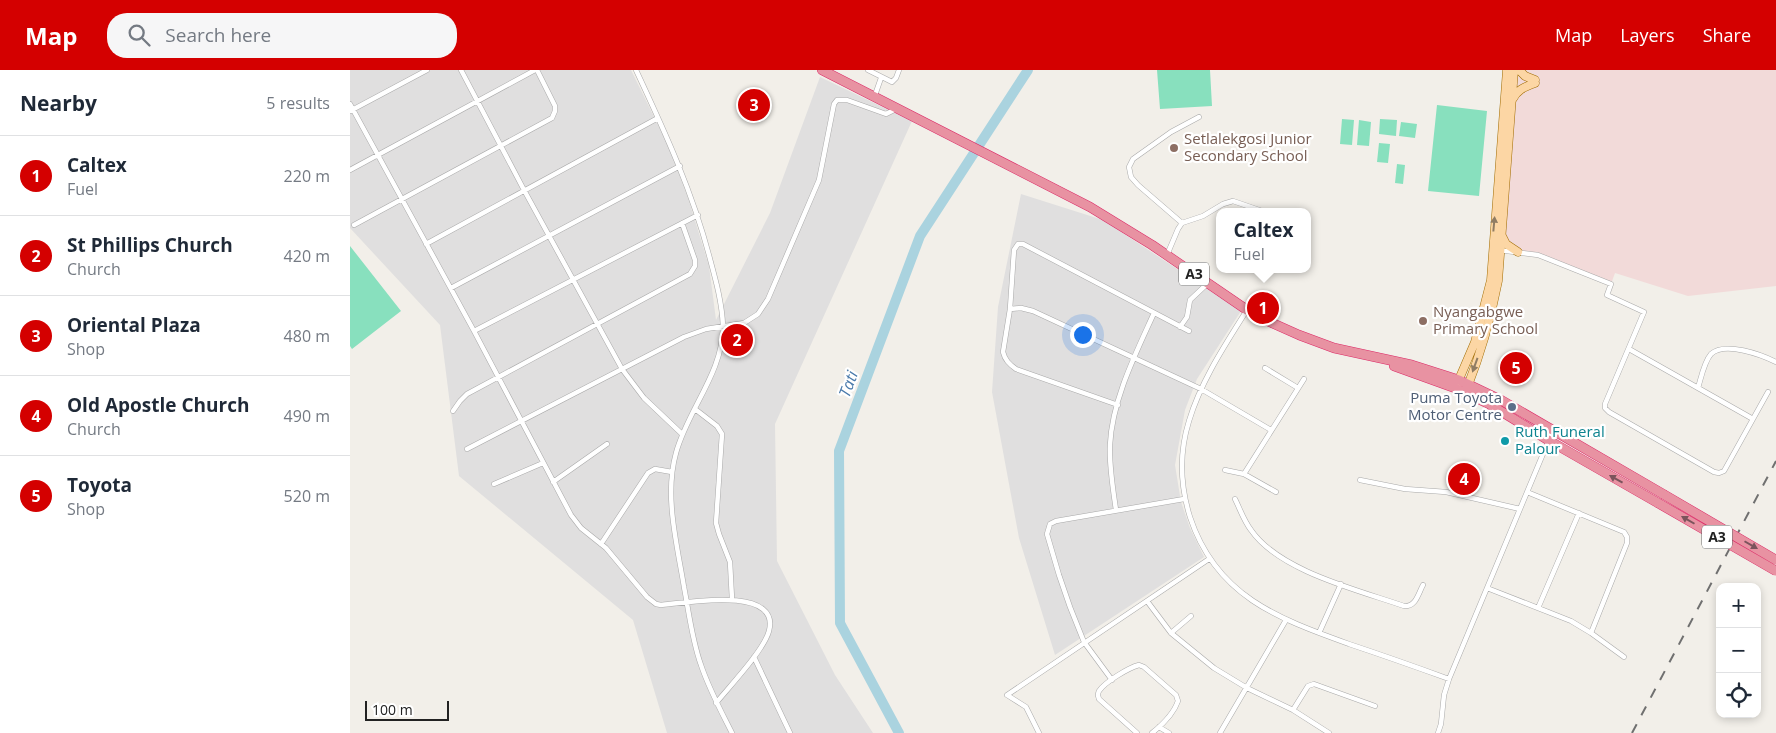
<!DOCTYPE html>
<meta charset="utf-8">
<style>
:root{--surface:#fff;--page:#f6f6f7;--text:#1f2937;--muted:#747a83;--line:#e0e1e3;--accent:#d40000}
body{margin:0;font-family:"Open Sans",sans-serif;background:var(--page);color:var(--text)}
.controls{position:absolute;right:15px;bottom:15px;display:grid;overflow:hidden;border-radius:10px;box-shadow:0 2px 8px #0003}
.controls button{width:45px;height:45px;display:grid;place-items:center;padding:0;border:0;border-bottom:1px solid var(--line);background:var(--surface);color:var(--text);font:25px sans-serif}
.scale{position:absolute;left:15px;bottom:12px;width:84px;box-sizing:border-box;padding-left:5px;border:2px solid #222;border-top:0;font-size:14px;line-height:18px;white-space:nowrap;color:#222;-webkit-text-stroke:4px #fff;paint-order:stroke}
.you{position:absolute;left:732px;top:264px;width:18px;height:18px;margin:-12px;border:4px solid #fff;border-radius:50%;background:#1a73e8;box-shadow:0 0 0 8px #1a73e833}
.badge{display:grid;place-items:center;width:32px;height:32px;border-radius:50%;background:var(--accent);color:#fff;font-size:16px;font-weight:700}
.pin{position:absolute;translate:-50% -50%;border:2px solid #fff;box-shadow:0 1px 5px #0006}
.popup{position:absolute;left:866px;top:138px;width:95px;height:65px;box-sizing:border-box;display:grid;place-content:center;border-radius:10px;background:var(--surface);filter:drop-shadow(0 1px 4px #0005);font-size:16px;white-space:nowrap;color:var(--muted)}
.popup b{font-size:19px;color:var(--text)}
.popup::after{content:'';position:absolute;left:50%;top:100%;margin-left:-10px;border:10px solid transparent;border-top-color:var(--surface)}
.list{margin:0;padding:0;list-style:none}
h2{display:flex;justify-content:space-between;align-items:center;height:65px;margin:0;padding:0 20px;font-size:21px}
h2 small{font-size:16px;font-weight:400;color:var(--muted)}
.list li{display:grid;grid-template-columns:32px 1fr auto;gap:15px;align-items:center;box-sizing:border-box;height:80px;padding:0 20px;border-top:1px solid var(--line)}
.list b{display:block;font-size:19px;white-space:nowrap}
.list p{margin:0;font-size:16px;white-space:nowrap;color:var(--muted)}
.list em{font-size:16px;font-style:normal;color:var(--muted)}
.icon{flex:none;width:28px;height:28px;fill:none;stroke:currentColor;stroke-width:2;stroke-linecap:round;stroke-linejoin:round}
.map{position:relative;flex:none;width:1426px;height:663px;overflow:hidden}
header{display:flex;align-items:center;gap:30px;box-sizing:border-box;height:70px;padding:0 25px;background:var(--accent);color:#fff}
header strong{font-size:24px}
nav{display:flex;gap:28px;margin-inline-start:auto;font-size:18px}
.search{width:350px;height:45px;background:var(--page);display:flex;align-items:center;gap:12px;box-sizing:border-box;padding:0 18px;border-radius:20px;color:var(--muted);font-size:19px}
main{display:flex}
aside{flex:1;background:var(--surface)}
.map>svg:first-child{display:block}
.residential{fill:#e0dfdf}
.commercial{fill:#f2dad9}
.pitch{fill:#88e0be}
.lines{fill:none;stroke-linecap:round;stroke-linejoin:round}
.river{stroke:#aad3df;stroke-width:10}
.street-casing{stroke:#a9a9a9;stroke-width:5.5}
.primary-casing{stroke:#a06b00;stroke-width:9}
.highway-casing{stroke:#dc2a67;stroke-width:10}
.street{stroke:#fff;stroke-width:4.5}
.primary{stroke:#fcd6a4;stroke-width:8}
.highway{stroke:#e892a2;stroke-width:9}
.rail{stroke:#707070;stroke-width:2;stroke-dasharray:10 10;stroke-linecap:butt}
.highway-bridge-casing{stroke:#dc2a67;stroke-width:10;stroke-linecap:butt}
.highway-bridge{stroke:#e892a2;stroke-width:9}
.oneway{fill:#8f7c63}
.oneway2{fill:#7b545c}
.education-dot{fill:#8d6e63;stroke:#fff;stroke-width:2}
.service-dot{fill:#5c6f8a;stroke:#fff;stroke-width:2}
.culture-dot{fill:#0f9aa8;stroke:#fff;stroke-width:2}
.labels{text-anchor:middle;stroke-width:4.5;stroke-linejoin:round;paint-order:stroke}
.shield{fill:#fff;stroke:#646464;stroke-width:1}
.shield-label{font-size:14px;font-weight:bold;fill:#222}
.education-label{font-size:15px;fill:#785e54;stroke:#fff;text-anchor:start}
.service-label{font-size:15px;fill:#4e5e75;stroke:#fff;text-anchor:end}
.culture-label{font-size:15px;fill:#0d838f;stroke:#fff;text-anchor:start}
.water-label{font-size:16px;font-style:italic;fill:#4a7aab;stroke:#fff}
</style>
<header>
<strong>Map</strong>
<div class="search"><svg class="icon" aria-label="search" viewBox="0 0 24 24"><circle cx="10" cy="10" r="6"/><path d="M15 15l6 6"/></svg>Search here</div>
<nav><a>Map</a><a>Layers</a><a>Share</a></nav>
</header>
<main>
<aside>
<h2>Nearby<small>5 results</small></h2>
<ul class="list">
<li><span class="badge">1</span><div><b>Caltex</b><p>Fuel</p></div><em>220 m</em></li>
<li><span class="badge">2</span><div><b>St Phillips Church</b><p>Church</p></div><em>420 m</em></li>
<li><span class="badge">3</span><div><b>Oriental Plaza</b><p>Shop</p></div><em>480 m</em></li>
<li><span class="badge">4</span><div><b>Old Apostle Church</b><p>Church</p></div><em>490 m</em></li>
<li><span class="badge">5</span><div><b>Toyota</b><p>Shop</p></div><em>520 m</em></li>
</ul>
</aside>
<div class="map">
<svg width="1426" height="663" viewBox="0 0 1426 663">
<rect width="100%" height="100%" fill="#f2efe9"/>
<!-- residential -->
<path class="residential" d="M0 0H281L318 75 339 131 359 196 366 250 420 143 470 7 562 51 425 354 427 491 485 605 523 663H317L283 550 109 406 90 255 0 158Z
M671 124 753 150 891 241 847 309 835 340 825 395 831 432 840 458 854 487 705 585 669 468 642 322 648 237Z"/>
<!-- commercial -->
<path class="commercial" d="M1164 0H1426V216L1338 226 1265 203 1261 214 1202 189 1150 180Z"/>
<!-- pitch -->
<path class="pitch" d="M807 0H860L862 36 810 39Z
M1087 35 1137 41 1129 126 1078 121Z
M992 49 1004 50 1002 75 990 74Z
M1030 49 1047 50 1046 66 1029 64Z
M1009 50 1021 52 1019 76 1007 75Z
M1051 52 1067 54 1065 68 1049 66Z
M1029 73 1040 74 1038 93 1027 92Z
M1047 94 1055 95 1053 114 1045 113Z
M0 176 51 241 2 279 0 276Z"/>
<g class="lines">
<!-- river -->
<path class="river" d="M549 663 490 553 489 381 570 166 678 0"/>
<!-- street casing -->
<g class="street-casing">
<path id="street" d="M111 0 174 120 272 299 294 328 332 364
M286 0C315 62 343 123 360 189 366 211 372 233 373 256 373 303 338 339 326 383 314 426 327 474 334 517 339 543 342 570 351 595 359 619 371 641 382 663
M518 0 542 12 546 8 549 0
M524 28 531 8
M0 34 124 261 221 445 231 458 256 478 297 527 306 534 311 535C333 533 431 515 419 561 414 580 380 616 366 633
M0 41 77 0
M0 100 185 0
M832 153 788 115 781 107 779 97 783 89 821 62 849 47
M4 155 202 48 205 41V36L187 0
M76 174 308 48
M1149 180 1188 185 1261 214 1257 225 1294 242 1255 334V338L1259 342 1364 402 1369 403 1374 401 1418 322
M817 185 828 159 832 153 853 146 873 134 883 131 915 142
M101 218 330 96
M660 239 664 180 668 174H673L839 261
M897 240C875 275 851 311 839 351 829 383 830 415 840 447 866 526 927 548 999 574 1032 585 1066 597 1099 609
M830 257 837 247 840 230 857 214
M124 261 348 145
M1279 279 1403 349
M915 298 948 318
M1348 318C1351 308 1354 292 1361 284 1375 271 1412 285 1426 292
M768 335 666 299C659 294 655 290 653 282L660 239 671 238 683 241 851 319 921 360
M345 339 367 356 372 364 366 453 369 464 380 492 382 529
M103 341 110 331 117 324 340 204 345 196V190L332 153
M117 379 334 267 356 259 394 253 408 244 418 229 469 110 484 34 487 30H497L536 44 546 39
M875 400 894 404 926 422
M894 404 954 309
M1010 410 1055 419 1096 422 1170 439
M203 412 257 374
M144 414 193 393
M1177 422 1274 462 1277 467V473L1241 563
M885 429C890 439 894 451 901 460 929 501 1008 520 1054 536 1066 537 1068 524 1073 515
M766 440C763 419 759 396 760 375 762 330 786 283 804 243
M251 474 298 403 305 399 322 402
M1137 518 1221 551 1241 563 1274 587
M797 531 821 563 864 598 897 618 943 640 979 663
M1188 538 1229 443
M821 563 841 546
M969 563 991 514
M404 587 440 663
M762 610 734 572 720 537 709 505 697 464 700 454 706 451 834 429
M943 640 958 616 964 614 1025 636
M809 657 819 663
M689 663 676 637 657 625 859 489
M787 663 749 629C748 625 747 625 749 621 755 612 778 598 789 595L794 597 826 625 828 631C824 643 812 655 802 663
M870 663 936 550
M1088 663 1091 654 1094 625 1099 609 1203 360"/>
</g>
<!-- primary casing -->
<g class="primary-casing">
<path id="primary" d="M1169 0 1175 6 1185 10
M1162 30C1167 20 1174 17 1185 13
M1152 166 1156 174 1168 182
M1107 314 1125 272 1141 210 1157 0
M1117 318C1131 283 1141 247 1148 211L1164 0"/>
</g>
<!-- highway casing -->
<g class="highway-casing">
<path id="highway" d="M472 0 740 137 802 175 897 240 920 252 949 265 984 278 1062 295 1109 310 1151 330 1313 424
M1044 296 1105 318 1139 334 1198 370 1308 433"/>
</g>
<!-- street -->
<use href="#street" class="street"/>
<!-- primary -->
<use href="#primary" class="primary"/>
<!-- highway -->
<use href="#highway" class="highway"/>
<!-- rail -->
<path class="rail" d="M1282 663 1426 391"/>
<!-- highway-bridge casing -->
<g class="highway-bridge-casing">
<path id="highway-bridge" d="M1313 424 1426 490
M1308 433 1426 501"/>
</g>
<!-- highway-bridge -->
<use href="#highway-bridge" class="highway-bridge"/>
</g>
<!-- one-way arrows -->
<defs><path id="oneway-solid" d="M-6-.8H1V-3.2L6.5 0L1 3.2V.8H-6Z" transform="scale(1.25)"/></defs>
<g class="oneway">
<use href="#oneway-solid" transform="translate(1144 154) rotate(-85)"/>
<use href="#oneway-solid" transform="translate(1125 295) rotate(110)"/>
</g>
<g class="oneway2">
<use href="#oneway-solid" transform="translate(1266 409) rotate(-151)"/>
<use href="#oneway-solid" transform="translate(1338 450) rotate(-150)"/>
<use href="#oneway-solid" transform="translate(1401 475) rotate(30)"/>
</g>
<!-- markers -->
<g class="education-dot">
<circle cx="824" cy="78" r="5"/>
<circle cx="1073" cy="251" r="5"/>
</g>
<circle class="service-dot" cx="1162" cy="337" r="5"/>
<circle class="culture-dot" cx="1155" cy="371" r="5"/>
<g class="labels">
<!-- shield labels -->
<g class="shield">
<rect x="829" y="192.5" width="30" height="23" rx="4"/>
<rect x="1352" y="455.5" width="30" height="23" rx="4"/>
</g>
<g class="shield-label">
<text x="844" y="209">A3</text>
<text x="1367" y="472">A3</text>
</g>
<!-- education labels -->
<g class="education-label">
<text x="834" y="74">Setlalekgosi Junior<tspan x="834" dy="17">Secondary School</tspan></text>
<text x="1083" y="247">Nyangabgwe<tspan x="1083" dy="17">Primary School</tspan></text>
</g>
<!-- service labels -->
<g class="service-label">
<text x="1152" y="333">Puma Toyota<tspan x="1152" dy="17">Motor Centre</tspan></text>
</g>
<!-- culture labels -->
<g class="culture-label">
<text x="1165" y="367">Ruth Funeral<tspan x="1165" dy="17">Palour</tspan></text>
</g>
<!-- water labels -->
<g class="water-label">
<text transform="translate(498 314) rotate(-69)" y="6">Tati</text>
</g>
</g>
</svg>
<div class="controls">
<button>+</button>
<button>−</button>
<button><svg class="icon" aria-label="locate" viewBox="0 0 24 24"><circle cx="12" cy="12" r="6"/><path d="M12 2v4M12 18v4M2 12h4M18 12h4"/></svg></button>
</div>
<div class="scale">100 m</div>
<div class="you"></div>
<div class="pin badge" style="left:913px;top:238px">1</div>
<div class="popup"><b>Caltex</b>Fuel</div>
<div class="pin badge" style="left:387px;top:270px">2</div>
<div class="pin badge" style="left:404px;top:35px">3</div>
<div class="pin badge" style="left:1114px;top:409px">4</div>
<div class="pin badge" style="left:1166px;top:298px">5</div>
</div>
</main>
